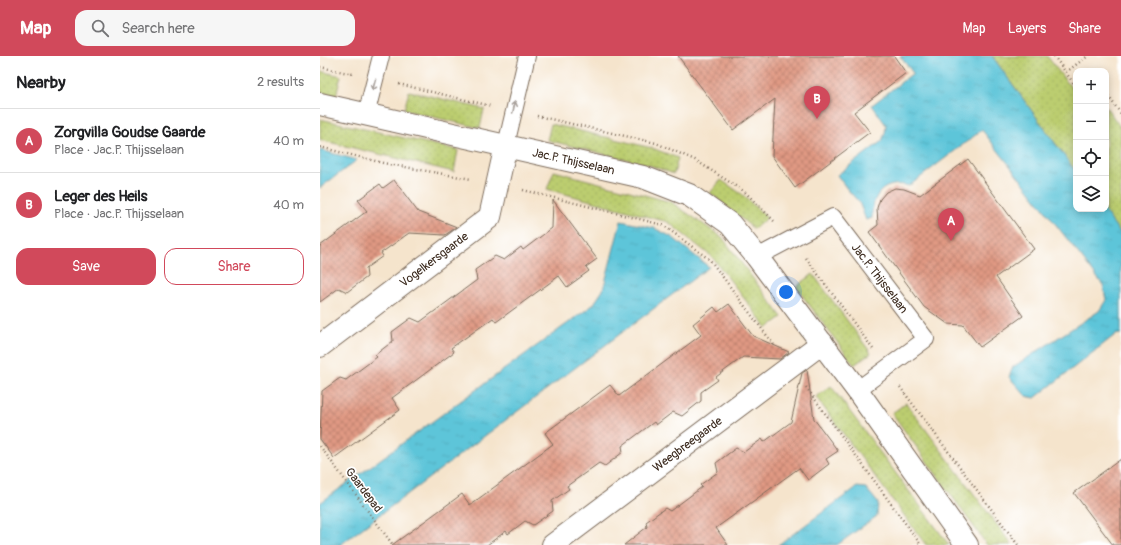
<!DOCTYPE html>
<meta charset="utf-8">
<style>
:root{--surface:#fff;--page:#f6f6f6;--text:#202124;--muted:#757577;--line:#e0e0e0;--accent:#d1495b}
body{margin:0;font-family:Pangolin,sans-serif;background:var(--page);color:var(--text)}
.controls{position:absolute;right:12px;top:12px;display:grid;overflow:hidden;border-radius:8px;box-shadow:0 2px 10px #0003}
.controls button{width:36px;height:36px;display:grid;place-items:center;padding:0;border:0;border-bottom:1px solid var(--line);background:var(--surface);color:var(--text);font:20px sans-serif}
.you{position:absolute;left:466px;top:236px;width:14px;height:14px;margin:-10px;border:3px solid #fff;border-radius:50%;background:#1a73e8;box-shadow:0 0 0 6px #1a73e833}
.badge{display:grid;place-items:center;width:26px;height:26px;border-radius:50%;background:var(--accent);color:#fff;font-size:13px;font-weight:700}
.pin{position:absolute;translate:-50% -33px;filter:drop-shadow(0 1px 2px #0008)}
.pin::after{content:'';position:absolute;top:21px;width:14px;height:12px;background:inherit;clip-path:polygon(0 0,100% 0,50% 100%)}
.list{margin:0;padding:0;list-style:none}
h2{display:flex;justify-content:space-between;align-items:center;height:52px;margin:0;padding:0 16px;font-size:17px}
h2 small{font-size:13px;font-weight:400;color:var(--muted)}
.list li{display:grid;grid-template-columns:26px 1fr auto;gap:12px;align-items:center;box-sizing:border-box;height:64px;padding:0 16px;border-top:1px solid var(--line)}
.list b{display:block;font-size:15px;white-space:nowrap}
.list p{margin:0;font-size:13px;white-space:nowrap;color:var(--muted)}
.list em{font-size:13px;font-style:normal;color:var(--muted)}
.actions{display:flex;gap:8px;padding:12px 16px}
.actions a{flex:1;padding:9px 0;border:1px solid var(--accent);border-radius:12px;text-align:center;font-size:14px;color:var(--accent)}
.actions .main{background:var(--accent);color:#fff}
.icon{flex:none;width:22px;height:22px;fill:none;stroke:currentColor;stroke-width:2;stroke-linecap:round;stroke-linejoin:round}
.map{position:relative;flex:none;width:801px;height:489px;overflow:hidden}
header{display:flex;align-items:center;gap:24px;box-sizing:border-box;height:56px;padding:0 20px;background:var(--accent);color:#fff}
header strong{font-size:19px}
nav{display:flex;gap:22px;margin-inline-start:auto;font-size:14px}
.search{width:280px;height:36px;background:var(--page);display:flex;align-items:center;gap:10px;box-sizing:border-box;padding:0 14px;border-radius:12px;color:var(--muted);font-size:15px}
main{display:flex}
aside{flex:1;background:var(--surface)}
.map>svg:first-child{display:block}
.grass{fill:url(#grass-dots);stroke:#7b7c47}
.water{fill:url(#water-ripples);stroke:#4c787c}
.building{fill:url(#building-cross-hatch)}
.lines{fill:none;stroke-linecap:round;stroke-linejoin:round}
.lane-casing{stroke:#7c6b5b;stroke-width:18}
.street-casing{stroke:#7c6b5b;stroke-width:24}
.path{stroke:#7c6b5b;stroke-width:2.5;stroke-dasharray:1 3;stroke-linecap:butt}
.lane{stroke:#fff;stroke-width:16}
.street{stroke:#fff;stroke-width:22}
.oneway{stroke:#a79f9a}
.labels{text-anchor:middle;stroke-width:3.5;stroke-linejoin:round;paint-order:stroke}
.street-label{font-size:12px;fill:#3b2a1e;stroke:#fff}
</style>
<header>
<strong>Map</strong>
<div class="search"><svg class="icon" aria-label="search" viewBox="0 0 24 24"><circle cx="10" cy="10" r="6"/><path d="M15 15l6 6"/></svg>Search here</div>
<nav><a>Map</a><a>Layers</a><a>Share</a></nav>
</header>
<main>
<aside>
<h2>Nearby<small>2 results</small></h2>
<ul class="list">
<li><span class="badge">A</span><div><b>Zorgvilla Goudse Gaarde</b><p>Place · Jac.P. Thijsselaan</p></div><em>40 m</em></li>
<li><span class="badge">B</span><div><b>Leger des Heils</b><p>Place · Jac.P. Thijsselaan</p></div><em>40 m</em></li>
</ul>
<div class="actions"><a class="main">Save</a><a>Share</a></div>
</aside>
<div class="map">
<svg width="801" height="489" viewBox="0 0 801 489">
<defs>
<pattern id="grass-dots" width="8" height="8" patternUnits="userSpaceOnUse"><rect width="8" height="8" fill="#bbcd70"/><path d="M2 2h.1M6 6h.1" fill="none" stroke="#a2b061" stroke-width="1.8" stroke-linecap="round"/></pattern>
<pattern id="water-ripples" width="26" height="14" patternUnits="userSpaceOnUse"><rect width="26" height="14" fill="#5dc5d9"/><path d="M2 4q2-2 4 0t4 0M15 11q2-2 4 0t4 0" fill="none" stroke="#52a9ba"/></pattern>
<pattern id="building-cross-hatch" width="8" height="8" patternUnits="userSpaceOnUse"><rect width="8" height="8" fill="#e09983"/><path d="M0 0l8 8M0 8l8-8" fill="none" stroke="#b77d6b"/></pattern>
</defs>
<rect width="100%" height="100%" fill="#fff"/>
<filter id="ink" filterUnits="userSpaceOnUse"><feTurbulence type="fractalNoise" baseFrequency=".025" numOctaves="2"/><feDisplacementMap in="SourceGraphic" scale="8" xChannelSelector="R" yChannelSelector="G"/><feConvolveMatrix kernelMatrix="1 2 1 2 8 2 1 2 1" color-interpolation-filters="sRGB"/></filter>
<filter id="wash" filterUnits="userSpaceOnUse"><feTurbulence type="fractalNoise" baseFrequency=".012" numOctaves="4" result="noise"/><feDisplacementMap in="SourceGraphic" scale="16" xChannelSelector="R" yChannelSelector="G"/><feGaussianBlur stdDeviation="0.9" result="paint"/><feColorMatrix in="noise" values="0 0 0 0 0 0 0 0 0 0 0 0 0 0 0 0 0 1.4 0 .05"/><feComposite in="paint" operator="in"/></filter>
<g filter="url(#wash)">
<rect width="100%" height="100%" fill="#f5e4cc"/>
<!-- grass -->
<path class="grass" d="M672 0H727L756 38V116Z
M0 15 21 20 16 40 0 36Z
M89 35 164 53 160 72 84 54Z
M786 51 801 72V178L783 153H786Z
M0 63 138 94 134 116 0 84Z
M231 68 332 92 358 102 354 118 329 109 227 84Z
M234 115 351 146 402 181 462 261 447 272 392 201 348 166 227 133Z
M401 124 423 139 447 162 434 173 390 137Z
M493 218 551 297 534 309 476 231Z
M511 330 629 489H606L496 341Z
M586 347 692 489H667L572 357Z"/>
<!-- water -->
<path class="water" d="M580 0H672L756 116V153H783L801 178V278L795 279 715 342 706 340 689 321 693 311 779 255 786 244 783 229 662 74 589 130C564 124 552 138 552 162L546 164 539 146 527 133 517 119 562 85 565 77 566 69 552 49 593 17Z
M0 94 37 104 0 132Z
M301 165 334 172 352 181 389 211 20 489H0V447L273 249 283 234Z
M537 431 546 432 558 447 557 460 517 489H458Z"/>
<g id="blocks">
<!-- building -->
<path class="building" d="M358 0H574L586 17 534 56 550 76 475 132 452 100 455 43 413 74Z
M648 103 714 193 676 221 703 260 660 291 643 269 628 268 604 251 549 176 558 169 557 152 560 143 566 136 575 132 584 133 600 139Z
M74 124 98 156 137 171 125 179 89 177 61 197 63 200 46 212 47 221 27 236 19 232 0 246V190L47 155 38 144 60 128 63 132Z
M233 144 277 203 266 211 269 215 247 231 239 220 176 266 173 262 131 292 134 296 72 342 80 354 14 402 0 383 2 335 20 322 26 324 57 301 55 299 73 285 72 276 91 262 100 266 157 224 155 214 175 200 184 204 201 191 203 194 232 172Z
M409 248 433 280 469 296 460 303 423 301 396 321 398 324 381 336V345L362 360 353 356 336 369 334 366 302 390 303 396 285 410 279 407 247 430 249 433 232 445 233 455 213 469 205 465 188 478 186 475 167 489H72L142 438 150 449 233 388 225 377 290 329 299 340 381 279 373 268 394 251 398 256Z
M487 314 494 363 518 395 506 403 509 408 488 424 479 412 396 472 408 489H304L327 471 326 466 345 452 350 455 382 431 380 429 398 416 396 407 416 392 424 396 442 383 444 386 471 366 482 317Z
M801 403V489H793L754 437Z"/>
</g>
</g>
<g filter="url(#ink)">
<use href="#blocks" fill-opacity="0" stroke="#7c6b5b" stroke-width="1"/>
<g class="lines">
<!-- lane casing -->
<g class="lane-casing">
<g id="lane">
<path d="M46 59 61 0"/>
<path d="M186 89 207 0"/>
<path id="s1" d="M437 201 513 161 606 283 537 334"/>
</g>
</g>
<!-- street casing -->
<g class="street-casing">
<g id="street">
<path id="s2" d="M0 48 323 121 369 139 410 168 437 201 537 334 647 489"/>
<path id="s3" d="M0 290 170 161 186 89"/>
<path id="s4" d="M233 489 502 287"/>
</g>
</g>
<!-- path -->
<path class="path" d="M734 0 754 28 756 27
M0 11 33 18
M746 16 768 0
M79 28 171 50
M786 37 801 58
M217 60 336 87 375 104 425 136 454 165
M0 91 63 107 151 123
M203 134 343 169 390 204 454 289
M486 202 553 293
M486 331 601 489
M580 331 698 489
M0 390 73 489"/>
<!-- lane -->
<use href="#lane" class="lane"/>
<!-- street -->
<use href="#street" class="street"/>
</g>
<!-- one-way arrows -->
<defs><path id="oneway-shaft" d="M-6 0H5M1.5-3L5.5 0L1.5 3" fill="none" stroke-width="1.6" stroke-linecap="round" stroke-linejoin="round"/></defs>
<g class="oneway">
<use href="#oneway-shaft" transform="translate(54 29) rotate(105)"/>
<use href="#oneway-shaft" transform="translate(194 51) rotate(-77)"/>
</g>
</g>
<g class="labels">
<!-- street labels -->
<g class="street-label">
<text dy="4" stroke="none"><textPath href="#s2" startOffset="260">Jac.P. Thijsselaan</textPath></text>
<text dy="4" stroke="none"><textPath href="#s3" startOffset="143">Vogelkersgaarde</textPath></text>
<text dy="4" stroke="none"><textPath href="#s1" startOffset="163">Jac.P. Thijsselaan</textPath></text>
<text dy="4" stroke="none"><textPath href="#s4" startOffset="168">Weegbreegaarde</textPath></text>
<text transform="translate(44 434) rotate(53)" y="4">Gaardepad</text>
</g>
</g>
</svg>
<div class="controls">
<button>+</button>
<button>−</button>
<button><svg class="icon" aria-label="locate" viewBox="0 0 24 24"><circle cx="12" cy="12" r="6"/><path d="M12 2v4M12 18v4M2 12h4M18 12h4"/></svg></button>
<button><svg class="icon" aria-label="layers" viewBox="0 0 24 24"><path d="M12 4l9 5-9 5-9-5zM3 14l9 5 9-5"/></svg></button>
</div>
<div class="you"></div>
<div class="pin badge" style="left:631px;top:185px">A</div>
<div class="pin badge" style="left:497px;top:63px">B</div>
</div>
</main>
